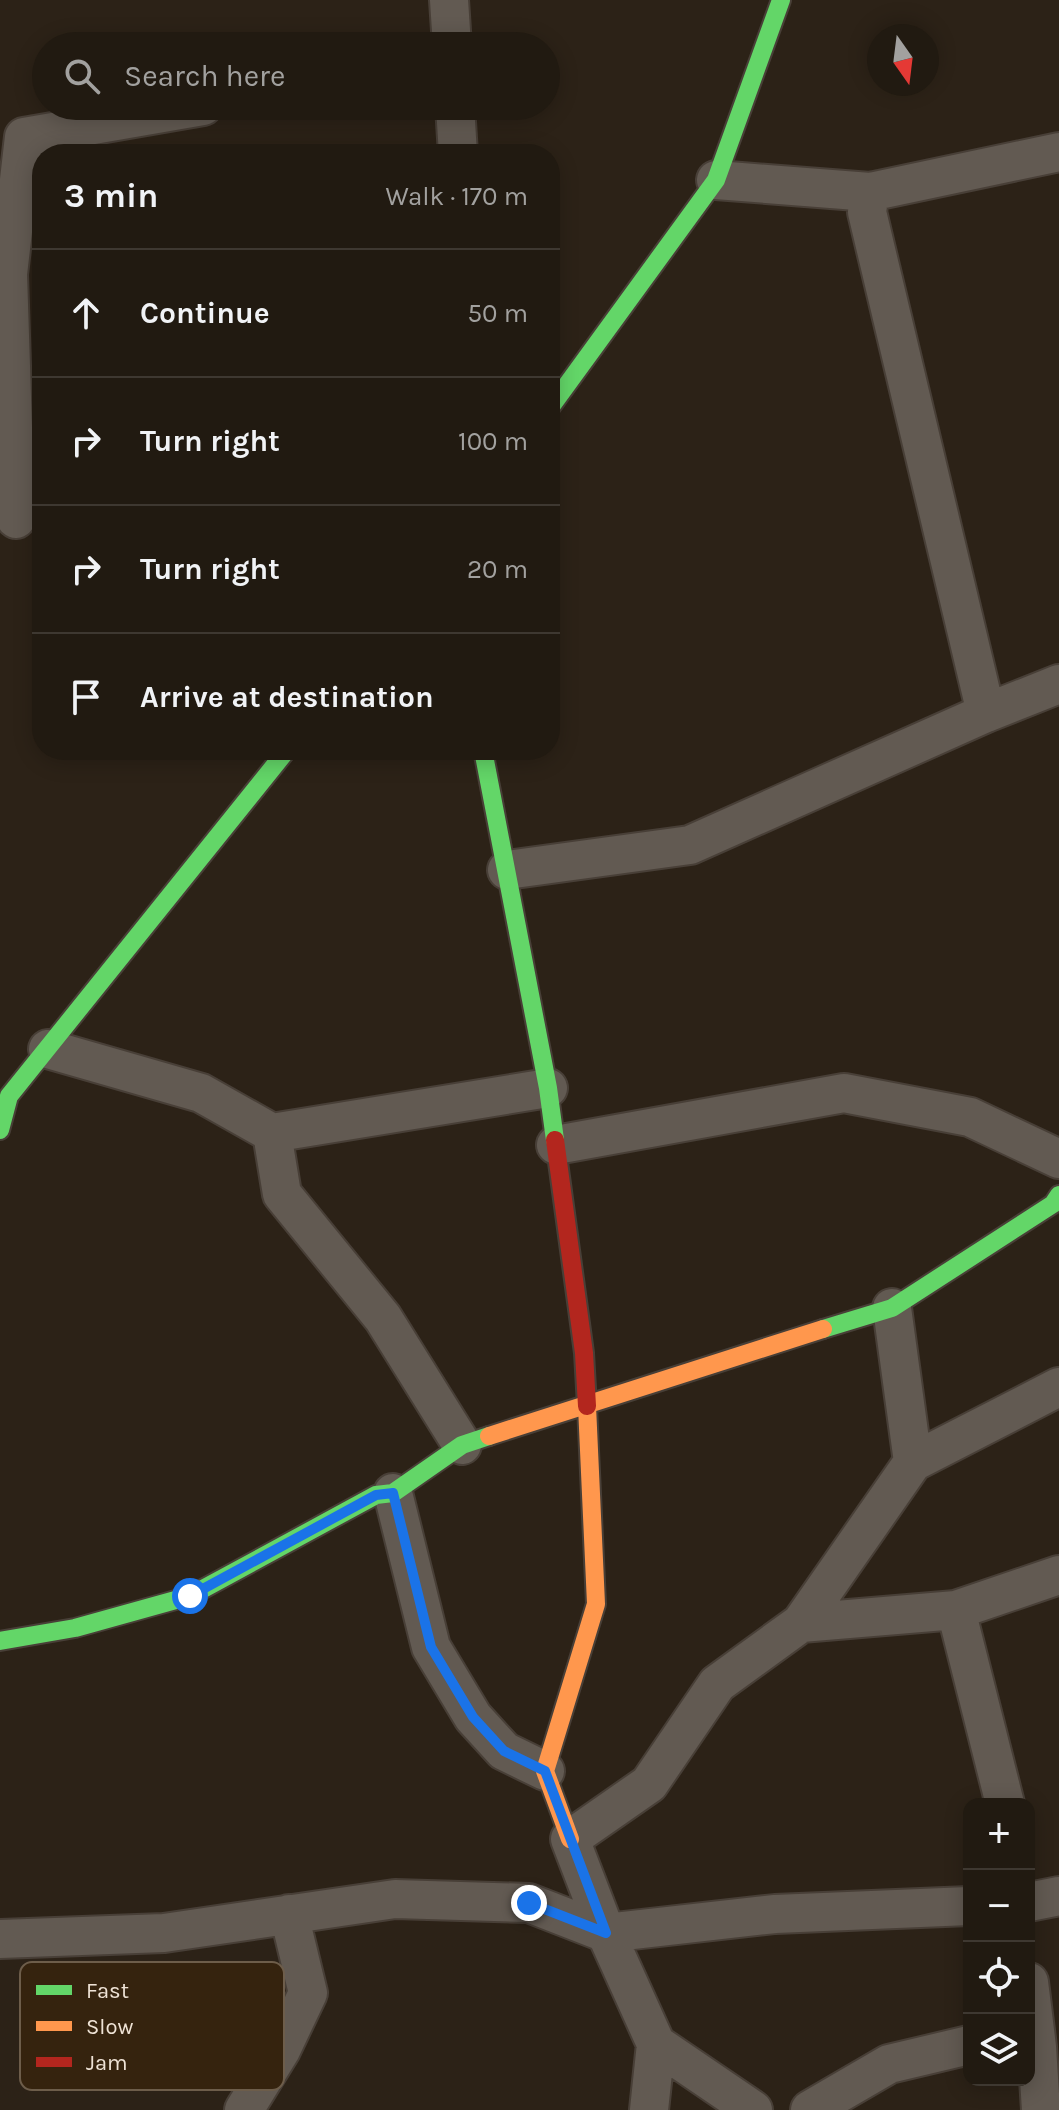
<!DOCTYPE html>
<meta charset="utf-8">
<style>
:root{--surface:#211a11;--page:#29231a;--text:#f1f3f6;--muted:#a2a19f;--line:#3e3831}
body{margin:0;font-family:Karla,sans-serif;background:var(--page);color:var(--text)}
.controls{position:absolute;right:24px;bottom:24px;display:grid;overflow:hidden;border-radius:16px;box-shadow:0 4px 20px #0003}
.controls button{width:72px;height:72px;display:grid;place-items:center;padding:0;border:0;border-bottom:2px solid var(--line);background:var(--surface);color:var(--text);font:40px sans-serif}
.compass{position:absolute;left:867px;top:24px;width:72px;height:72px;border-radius:50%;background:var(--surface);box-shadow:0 4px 20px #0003;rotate:166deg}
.stop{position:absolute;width:24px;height:24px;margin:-18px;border:6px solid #1a73e8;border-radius:50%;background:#fff}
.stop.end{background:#1a73e8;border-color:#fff;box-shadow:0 2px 8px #0008}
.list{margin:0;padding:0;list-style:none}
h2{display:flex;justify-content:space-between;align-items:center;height:104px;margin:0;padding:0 32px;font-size:34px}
h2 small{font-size:26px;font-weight:400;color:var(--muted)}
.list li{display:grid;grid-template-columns:52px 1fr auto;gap:24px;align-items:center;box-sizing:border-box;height:128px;padding:0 32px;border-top:2px solid var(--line)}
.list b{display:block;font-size:30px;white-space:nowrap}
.list em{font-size:26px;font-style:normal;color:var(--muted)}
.icon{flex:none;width:44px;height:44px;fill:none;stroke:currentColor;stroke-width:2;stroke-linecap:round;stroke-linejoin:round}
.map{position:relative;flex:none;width:1059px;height:2110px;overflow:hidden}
.search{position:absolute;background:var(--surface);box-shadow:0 4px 20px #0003;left:32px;top:32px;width:528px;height:88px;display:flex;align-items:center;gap:20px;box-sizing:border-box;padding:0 28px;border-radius:44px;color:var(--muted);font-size:30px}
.panel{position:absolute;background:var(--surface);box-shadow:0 4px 20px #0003;left:32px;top:144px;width:528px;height:616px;border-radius:32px}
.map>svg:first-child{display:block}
.building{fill:#453b39;stroke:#574d4a;stroke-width:2}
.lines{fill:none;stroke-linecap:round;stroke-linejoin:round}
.street-casing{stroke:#483f37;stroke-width:42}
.fast-casing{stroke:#483f37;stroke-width:22}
.slow-casing{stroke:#483f37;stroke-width:22}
.jam-casing{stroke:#483f37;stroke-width:22}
.street{stroke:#625a52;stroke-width:38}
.fast{stroke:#63d668;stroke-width:18}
.slow{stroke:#ff974d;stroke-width:18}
.jam{stroke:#b3261e;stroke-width:18}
.route{stroke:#1a73e8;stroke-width:10}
.key{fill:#35230e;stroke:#6d5d4a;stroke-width:2}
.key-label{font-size:22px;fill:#efe3d6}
</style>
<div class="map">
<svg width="1059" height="2110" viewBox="0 0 1059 2110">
<rect width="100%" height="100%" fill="#2c2217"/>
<!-- building -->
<path class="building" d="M42 365V418L23 419 20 367Z"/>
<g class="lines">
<!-- street casing -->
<g class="street-casing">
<path id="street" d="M449 0 452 46
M455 106 458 154
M716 180 870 192 1059 152
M870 192 867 212 986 713
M16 519 8 274 24 137 203 106
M507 870 690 845 986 713 1059 684
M48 1049 201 1093 272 1133 548 1088
M272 1133 282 1194 383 1318 462 1445
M556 1145 844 1093 970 1117 1059 1159
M892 1308 913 1462
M393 1493 431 1647 473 1717 504 1751 545 1771
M956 1610 1005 1804
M801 1623 956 1610 1059 1575
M1029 1902 1059 1896
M0 1939 164 1933 395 1899 529 1903 606 1933 775 1914 969 1906
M1029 1982 1037 2047 1041 2110
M244 2110 281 2050 308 1993 289 1914
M649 2110 656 2044
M753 2110 656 2044 606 1933 570 1839 649 1784 717 1684 801 1623 913 1462 1059 1387
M810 2110 889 2064 969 2045"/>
</g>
<!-- fast casing -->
<g class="fast-casing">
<path id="fast" d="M550 408 716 180 781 0
M483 750 548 1088 555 1140
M0 1130 9 1096 287 750
M823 1329 892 1308 1053 1204 1059 1195
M0 1641 75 1628 190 1596 376 1495 393 1493 462 1445 489 1436"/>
</g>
<!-- slow casing -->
<g class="slow-casing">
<path id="slow" d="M489 1436 823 1329
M570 1839 545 1771 596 1604 587 1406"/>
</g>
<!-- jam casing -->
<g class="jam-casing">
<path id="jam" d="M555 1140 584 1353 587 1406"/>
</g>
<!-- street -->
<use href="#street" class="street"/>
<!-- fast -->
<use href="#fast" class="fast"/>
<!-- slow -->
<use href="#slow" class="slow"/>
<!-- jam -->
<use href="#jam" class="jam"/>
</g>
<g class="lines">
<!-- route -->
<path class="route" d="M190 1596 376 1495 393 1493 431 1647 473 1717 504 1751 545 1771 606 1933 529 1903"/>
</g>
<!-- legend -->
<rect x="20" y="1962" width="264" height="128" rx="12" class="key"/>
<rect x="36" y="1985" width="36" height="10" fill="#63d668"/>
<rect x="36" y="2021" width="36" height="10" fill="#ff974d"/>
<rect x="36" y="2057" width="36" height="10" fill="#b3261e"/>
<g class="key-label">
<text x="86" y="1998">Fast</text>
<text x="86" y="2034">Slow</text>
<text x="86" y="2070">Jam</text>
</g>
</svg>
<div class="controls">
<button>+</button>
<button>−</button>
<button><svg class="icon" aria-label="locate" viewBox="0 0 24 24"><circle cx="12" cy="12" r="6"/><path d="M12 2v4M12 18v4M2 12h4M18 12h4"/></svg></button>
<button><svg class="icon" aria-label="layers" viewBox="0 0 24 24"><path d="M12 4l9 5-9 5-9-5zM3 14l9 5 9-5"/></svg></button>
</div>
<svg class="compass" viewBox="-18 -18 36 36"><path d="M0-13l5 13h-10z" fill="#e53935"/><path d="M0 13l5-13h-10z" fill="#a2a19f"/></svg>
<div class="stop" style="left:190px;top:1596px"></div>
<div class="stop end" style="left:529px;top:1903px"></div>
<div class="search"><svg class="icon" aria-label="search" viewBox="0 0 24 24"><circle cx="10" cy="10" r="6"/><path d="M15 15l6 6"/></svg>Search here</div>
<section class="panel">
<h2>3 min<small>Walk · 170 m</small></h2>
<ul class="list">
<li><svg class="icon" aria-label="ahead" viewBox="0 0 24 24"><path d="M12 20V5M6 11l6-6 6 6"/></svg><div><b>Continue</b></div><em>50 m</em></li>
<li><svg class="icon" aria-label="right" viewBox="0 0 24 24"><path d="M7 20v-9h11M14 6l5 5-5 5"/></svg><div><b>Turn right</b></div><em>100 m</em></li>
<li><svg class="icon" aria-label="right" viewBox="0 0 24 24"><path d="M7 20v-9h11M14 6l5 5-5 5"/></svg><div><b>Turn right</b></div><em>20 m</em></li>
<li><svg class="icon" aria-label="arrive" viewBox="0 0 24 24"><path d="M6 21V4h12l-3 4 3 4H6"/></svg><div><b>Arrive at destination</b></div></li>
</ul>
</section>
</div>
